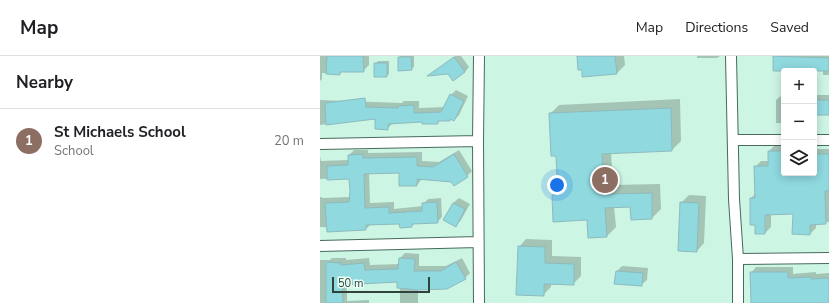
<!DOCTYPE html>
<meta charset="utf-8">
<style>
:root{--surface:#fff;--page:#f6f6f6;--text:#202124;--muted:#757577;--line:#e0e0e0;--accent:#db2777}
body{margin:0;font-family:"Nunito Sans",sans-serif;background:var(--page);color:var(--text)}
.controls{position:absolute;right:12px;top:12px;display:grid;overflow:hidden;border-radius:4px;box-shadow:0 2px 10px #0003}
.controls button{width:36px;height:36px;display:grid;place-items:center;padding:0;border:0;border-bottom:1px solid var(--line);background:var(--surface);color:var(--text);font:20px sans-serif}
.scale{position:absolute;left:12px;bottom:10px;width:98px;box-sizing:border-box;padding-left:4px;border:2px solid #31413b;border-top:0;font-size:11px;line-height:14px;white-space:nowrap;color:#31413b;-webkit-text-stroke:3px #e6fef4;paint-order:stroke}
.you{position:absolute;left:237px;top:129px;width:14px;height:14px;margin:-10px;border:3px solid #fff;border-radius:50%;background:#1a73e8;box-shadow:0 0 0 6px #1a73e833}
.badge{display:grid;place-items:center;width:26px;height:26px;border-radius:50%;background:var(--accent);color:#fff;font-size:13px;font-weight:700}
.pin{position:absolute;translate:-50% -50%;border:2px solid #fff;box-shadow:0 1px 4px #0006}
.list{margin:0;padding:0;list-style:none}
h2{display:flex;justify-content:space-between;align-items:center;height:52px;margin:0;padding:0 16px;font-size:17px}
h2 small{font-size:13px;font-weight:400;color:var(--muted)}
.list li{display:grid;grid-template-columns:26px 1fr auto;gap:12px;align-items:center;box-sizing:border-box;height:64px;padding:0 16px;border-top:1px solid var(--line)}
.list b{display:block;font-size:15px;white-space:nowrap}
.list p{margin:0;font-size:13px;white-space:nowrap;color:var(--muted)}
.list em{font-size:13px;font-style:normal;color:var(--muted)}
.icon{flex:none;width:22px;height:22px;fill:none;stroke:currentColor;stroke-width:2;stroke-linecap:round;stroke-linejoin:round}
.map{position:relative;flex:none;width:509px;height:247px;overflow:hidden}
header{display:flex;align-items:center;gap:24px;box-sizing:border-box;height:56px;padding:0 20px;background:var(--surface);border-bottom:1px solid var(--line)}
header strong{font-size:19px}
nav{display:flex;gap:22px;margin-inline-start:auto;font-size:14px}
main{display:flex}
aside{flex:1;background:var(--surface)}
.map>svg:first-child{display:block}
.shadow{fill:#0003}
.building{fill:#8fd9df;stroke:#8ebabd}
.lines{fill:none;stroke-linecap:round;stroke-linejoin:round}
.street-casing{stroke:#476a5c;stroke-width:12}
.street{stroke:#fff;stroke-width:10}
</style>
<header>
<strong>Map</strong>
<nav><a>Map</a><a>Directions</a><a>Saved</a></nav>
</header>
<main>
<aside>
<h2>Nearby<small></small></h2>
<ul class="list">
<li><span class="badge" style="background:#8d6e63">1</span><div><b>St Michaels School</b><p>School</p></div><em>20 m</em></li>
</ul>
</aside>
<div class="map">
<svg width="509" height="247" viewBox="0 0 509 247">
<rect width="100%" height="100%" fill="#cdf5e4"/>
<!-- shadow -->
<path class="shadow" d="M0 0H49V9L43 15H22L20 18 2 17V23L0 25Z
M80 0H94V11L91 13 79 2Z
M135 0H141L149 11 145 16 110 19Z
M258 0H304L305 9 296 18 263 13Z
M377 0H400L397 2H377Z
M454 0H509V19H503V15L454 14Z
M58 5H69V18L66 20 55 8Z
M136 34 148 40 139 59 134 64 131 63 130 64H120L118 67 103 65 73 67 67 73 56 62 0 69V44L82 47 84 45H99V52L125 51 131 39Z
M462 39H464V67H456V44Z
M494 39H509V58H494Z
M360 43 361 85 352 94 291 96 293 129 340 128 341 153 332 162 311 150 294 151 296 171 287 180 268 163 233 139 239 133 237 99 230 58 239 49Z
M454 90H464V117H494V90H497V93H509V166L496 167V172L490 178 474 157H451V171L445 177 436 168 431 142 436 137 435 111 441 105H449V95Z
M34 94H48V97L102 96V105L119 106 139 94 152 115 147 120 132 125 102 123 97 129 80 116 49 117 50 147 74 146V153L103 150V148L108 143 121 142 122 161 117 166 95 167 92 170 80 171V166L51 168 46 173 0 171V141H2V142L30 141V122L0 123V100L1 105 29 104V99Z
M369 139 386 140 384 187 377 195 361 147Z
M139 142 150 148 141 164 136 170 133 147Z
M206 183 232 184V200L261 201V220L253 228 231 227V231L223 239 199 191Z
M85 197 99 198V210H126L142 202 150 217 145 222 98 233V247H80V231L79 225 27 228V245L49 244V247H0V204H10L12 202H26V204L49 202 50 209 80 208V202Z
M302 210 328 212 327 224 321 229 297 215Z
M436 211H473V218L496 216V218L509 217V247H431V217Z"/>
<!-- building -->
<path class="building" d="M7 0H43L44 16H20V19L6 18Z
M257 0H295L297 18 262 21V14H258Z
M453 0 509 2V15H453Z
M78 1H91L92 14 78 15Z
M134 1 145 16 133 25 128 18 107 20Z
M54 7H67V21H54Z
M130 38 144 45 134 65 130 63V65H118V68H102V66L68 68V74L55 73V63L6 69 5 47 45 42 46 51 78 52V50L94 49V57L121 56Z
M494 44H509V59H494Z
M351 52 352 95 282 98 285 138 332 137V163L311 164 310 151 285 152 287 181 268 182 267 164 233 166 232 139 238 138 236 100H231L229 57Z
M448 95H464V117H496V98H509V135H505L506 168 490 169V179L472 178 473 158 445 159V178H435V169H430V142H435L434 110H448Z
M43 98V102L97 101V110L113 111 134 98 148 121 134 130 131 126 97 123V130H79V117L44 118 45 152 69 151V157L102 155V147L117 146 118 167 92 168V171L80 172 79 168 46 169V174L7 176 5 147 29 146 30 135 29 123 7 124V110L28 109V99Z
M360 146 379 147 377 196 358 195Z
M133 147 145 153 136 171 123 164Z
M198 190 225 191V207L254 208V229L224 228V240L196 239Z
M79 202 95 203 94 215H121L136 206 146 223 127 233 99 234 77 232V226L22 229 23 247H6V206L21 207V209L44 207 45 214 78 213Z
M296 215 323 217 322 230 294 228Z
M430 216H468V222L491 221V223L509 222V247H431Z"/>
<g class="lines">
<!-- street casing -->
<g class="street-casing">
<path id="street" d="M411 0 414 143 418 203
M413 84H464
M494 84H509
M0 88 158 85
M0 190 158 186
M159 247 158 85 159 0
M418 247V203L509 202"/>
</g>
<!-- street -->
<use href="#street" class="street"/>
</g>
</svg>
<div class="controls">
<button>+</button>
<button>−</button>
<button><svg class="icon" aria-label="layers" viewBox="0 0 24 24"><path d="M12 4l9 5-9 5-9-5zM3 14l9 5 9-5"/></svg></button>
</div>
<div class="scale">50 m</div>
<div class="you"></div>
<div class="pin badge" style="left:285px;top:124px;background:#8d6e63">1</div>
</div>
</main>
